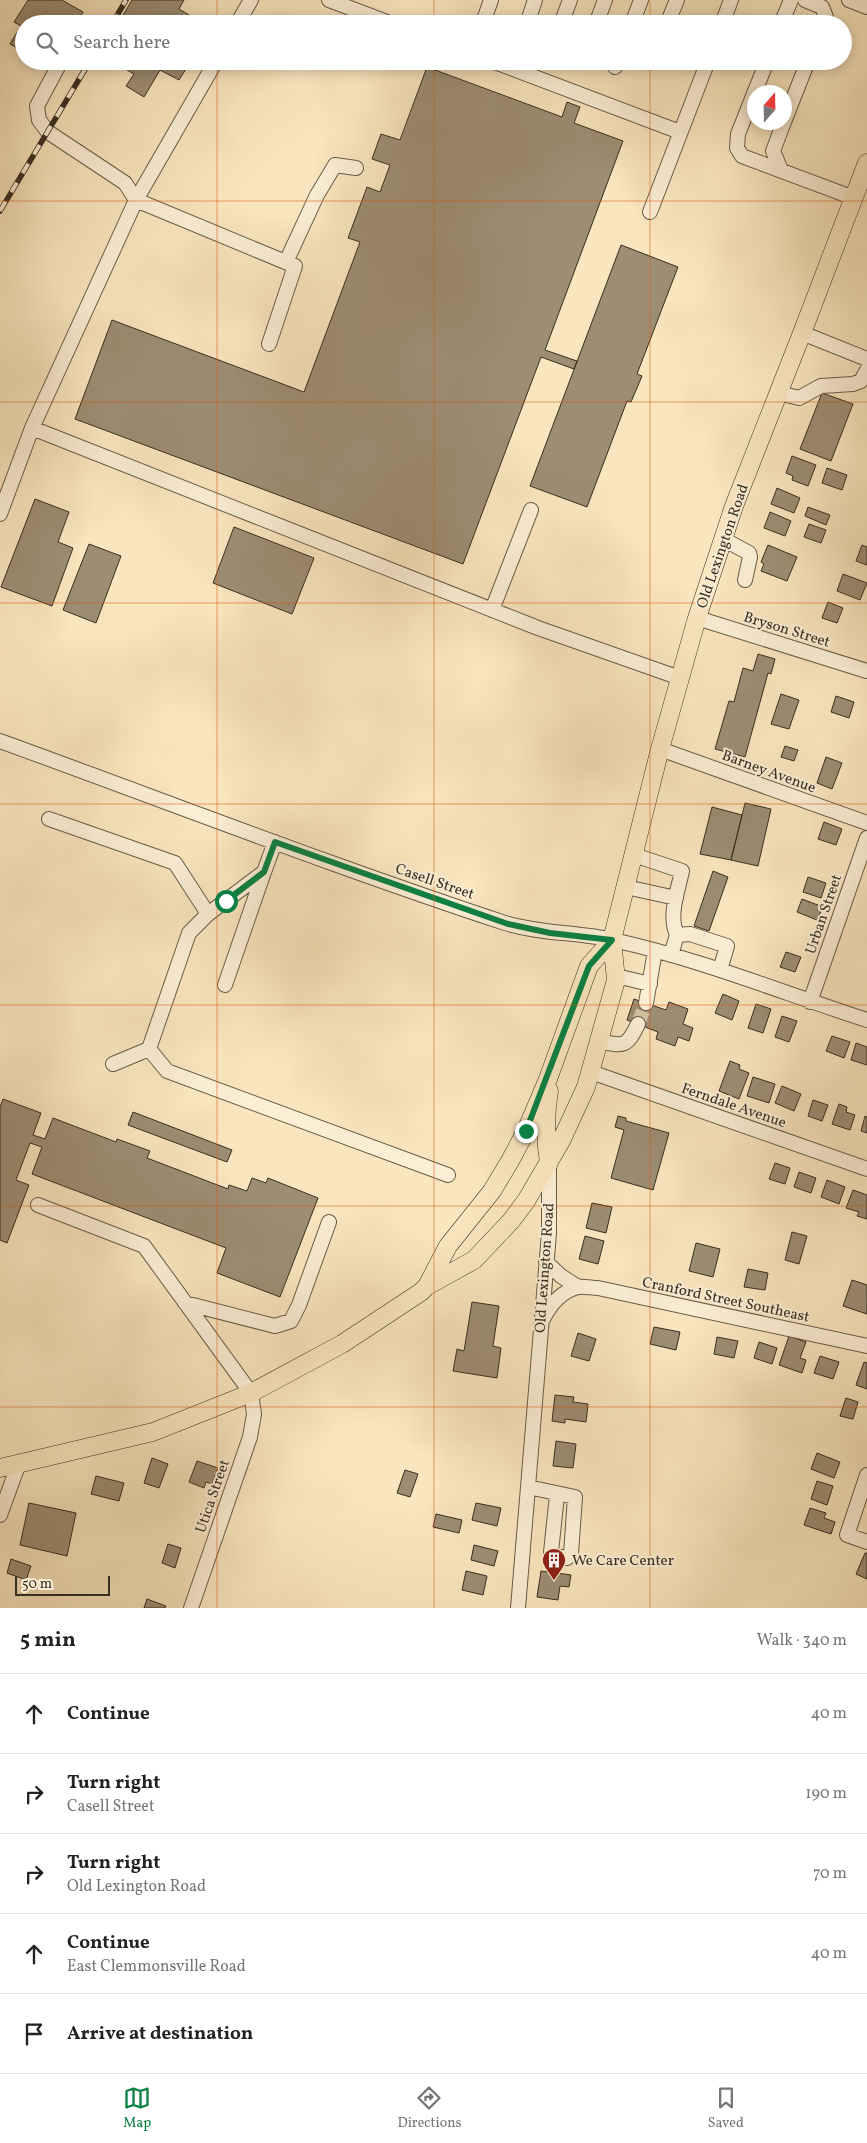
<!DOCTYPE html>
<meta charset="utf-8">
<style>
:root{--surface:#fff;--page:#f2f2f2;--text:#222;--muted:#767676;--line:#e0e0e0;--accent:#0b8043}
body{margin:0;font-family:Vollkorn,serif;background:var(--page);color:var(--text)}
.compass{position:absolute;left:747px;top:85px;width:45px;height:45px;border-radius:50%;background:var(--surface);box-shadow:0 2px 12px #0003;rotate:20deg}
.scale{position:absolute;left:15px;bottom:12px;width:95px;box-sizing:border-box;padding-left:5px;border:2px solid #382e21;border-top:0;font-size:14px;line-height:18px;white-space:nowrap;color:#382e21;-webkit-text-stroke:4px #fbeed5;paint-order:stroke}
.stop{position:absolute;width:15px;height:15px;margin:-11px;border:4px solid #0b8043;border-radius:50%;background:#fff}
.stop.end{background:#0b8043;border-color:#fff;box-shadow:0 1px 5px #0008}
.list{margin:0;padding:0;list-style:none}
h2{display:flex;justify-content:space-between;align-items:center;height:65px;margin:0;padding:0 20px;font-size:21px}
h2 small{font-size:16px;font-weight:400;color:var(--muted)}
.list li{display:grid;grid-template-columns:32px 1fr auto;gap:15px;align-items:center;box-sizing:border-box;height:80px;padding:0 20px;border-top:1px solid var(--line)}
.list b{display:block;font-size:19px;white-space:nowrap}
.list p{margin:0;font-size:16px;white-space:nowrap;color:var(--muted)}
.list em{font-size:16px;font-style:normal;color:var(--muted)}
.icon{flex:none;width:28px;height:28px;fill:none;stroke:currentColor;stroke-width:2;stroke-linecap:round;stroke-linejoin:round}
.map{position:relative;flex:none;width:867px;height:1608px;overflow:hidden}
.search{position:absolute;background:var(--surface);box-shadow:0 2px 12px #0003;left:15px;right:15px;top:15px;height:55px;display:flex;align-items:center;gap:12px;box-sizing:border-box;padding:0 18px;border-radius:28px;color:var(--muted);font-size:19px}
.sheet{height:465px;background:var(--surface)}
nav{display:flex;justify-content:space-around;align-items:center;box-sizing:border-box;height:70px;border-top:1px solid var(--line);background:var(--surface);font-size:14px;color:var(--muted)}
nav a{display:grid;justify-items:center;gap:2px}
nav .on{color:var(--accent)}
.map>svg:first-child{display:block}
.building{fill:#9c8d73;stroke:#382e21}
.lines{fill:none;stroke-linecap:round;stroke-linejoin:round}
.minor-tunnel{stroke:#d2c09f;stroke-width:14;stroke-dasharray:14 7;stroke-linecap:butt}
.minor-casing{stroke:#685c48;stroke-width:16}
.major-casing{stroke:#382e21;stroke-width:19}
.minor{stroke:#fbeed5;stroke-width:14}
.major{stroke:#f9e5be;stroke-width:18}
.rail-casing{stroke:#382e21;stroke-width:5.5}
.rail{stroke:#fbeed5;stroke-width:4;stroke-dasharray:11;stroke-linecap:butt}
.route{stroke:#0b8043;stroke-width:6}
.grid{fill:none;stroke:#df570d;stroke-width:1;stroke-opacity:0.55}
.labels{text-anchor:middle;stroke-width:4;stroke-linejoin:round;paint-order:stroke}
.street-label{font-size:15px;fill:#382e21;stroke:#fbeed5}
.poi-label{font-size:15px;fill:#382e21;stroke:#fbeed5;text-anchor:start}
</style>
<div class="map">
<svg width="867" height="1608" viewBox="0 0 867 1608">
<rect width="100%" height="100%" fill="#f9e5be"/>
<filter id="stains"><feTurbulence type="fractalNoise" baseFrequency=".004" numOctaves="4"/><feColorMatrix values="0 0 0 0 .2 0 0 0 0 .09 0 0 0 0 .02 0 0 0 .5 -.17"/></filter>
<radialGradient id="worn" r=".72"><stop offset=".6" stop-color="#630" stop-opacity="0"/><stop offset="1" stop-color="#630" stop-opacity=".3"/></radialGradient>
<!-- building -->
<path class="building" d="M28 0H62L83 12 76 24H24V52L10 44 21 26 14 22Z
M132 0H184L179 9 204 24H118Z
M112 61H191L179 80 160 70 144 97 126 86 134 74Z
M427 67 562 117 567 102 580 107 574 123 623 141 545 350 577 361 574 369 541 357 463 564 75 419 112 320 304 392 360 242 348 238 367 187 380 192 390 165 372 159 381 134 400 140Z
M621 245 678 267 637 374 642 376 631 402 627 401 587 507 530 486Z
M822 393 853 404 831 461 800 449Z
M792 456 816 465 808 486 792 480 793 476 786 473Z
M827 468 847 475 842 490 822 483Z
M777 488 800 498 794 513 771 504Z
M35 499 69 512 58 542 73 548 52 606 1 587Z
M808 507 830 515 826 525 805 516Z
M770 512 791 521 785 536 764 528Z
M809 524 826 530 821 543 804 537Z
M234 527 314 558 292 614 213 583Z
M89 544 121 556 96 623 63 610Z
M768 545 797 557 787 581 761 571 764 564 761 562Z
M862 545 867 547V565L856 561Z
M843 574 867 583 860 600 837 591Z
M828 602 843 608 837 623 822 618Z
M758 654 775 659 771 674 768 673 745 757 715 749 729 701 734 702 743 668 753 671Z
M781 694 799 700 789 729 771 724Z
M836 696 854 702 849 718 831 712Z
M785 746 798 750 794 761 781 757Z
M826 757 842 763 832 789 817 783Z
M745 803 771 809 758 866 731 860Z
M712 807 742 815 731 860 700 854Z
M824 822 842 829 836 845 818 839Z
M713 871 728 877 709 931 694 926Z
M808 877 826 883 821 898 803 892Z
M802 899 823 907 817 920 797 912Z
M786 952 801 957 795 972 780 967Z
M723 994 739 1001 732 1020 715 1013Z
M634 999 666 1010 669 1002 688 1009 683 1024 693 1028 689 1041 678 1037 675 1046 656 1039 658 1032 627 1020Z
M756 1004 771 1009 763 1033 748 1028Z
M782 1016 797 1021 789 1042 775 1037Z
M832 1036 850 1042 844 1058 826 1051Z
M856 1043 867 1047V1065L851 1060Z
M730 1061 740 1065 739 1069 749 1073 739 1099 719 1091Z
M753 1077 775 1084 769 1103 747 1096Z
M782 1086 801 1094 794 1111 775 1103Z
M3 1099 41 1113 33 1135 45 1139 53 1118 116 1142 117 1139 150 1151 147 1158 228 1189 229 1185 247 1191 252 1178 266 1183 268 1178 318 1198 280 1297 217 1273 226 1248 32 1174 42 1147 30 1143 16 1180 29 1185 7 1243 0 1240V1107Z
M813 1100 828 1105 822 1121 808 1116Z
M839 1104 847 1107 846 1112 855 1115 850 1130 832 1124Z
M133 1112 232 1150 227 1162 128 1125Z
M618 1116 626 1118V1121L669 1133 653 1190 611 1178 624 1130 615 1127Z
M865 1116 867 1117V1133L861 1131Z
M775 1163 790 1168 785 1184 769 1179Z
M799 1172 816 1178 811 1193 794 1187Z
M827 1180 845 1187 839 1204 821 1197Z
M853 1190 867 1195V1219L857 1216 859 1212 846 1208Z
M592 1203 612 1207 606 1233 586 1228Z
M792 1232 807 1236 799 1264 785 1260Z
M585 1236 604 1241 598 1264 579 1259Z
M696 1243 720 1249 713 1277 689 1271Z
M748 1269 768 1273 765 1290 744 1287Z
M852 1280 867 1285V1314L843 1306Z
M472 1302 499 1306 493 1346 501 1348 497 1378 453 1371 457 1349 464 1351Z
M654 1327 680 1332 676 1350 650 1344Z
M578 1333 596 1339 589 1361 571 1356Z
M789 1336 806 1342 800 1358 806 1360 802 1373 779 1365Z
M717 1337 738 1341 734 1358 714 1354Z
M759 1342 777 1348 772 1364 754 1358Z
M820 1356 839 1362 833 1379 814 1373Z
M864 1362 867 1363V1389L856 1385Z
M555 1395 574 1397 573 1402 588 1404 586 1422 565 1419V1423L552 1421Z
M846 1398 858 1402 853 1419 840 1416Z
M556 1441 576 1444 573 1468 553 1466Z
M817 1453 840 1462 834 1478 811 1469Z
M152 1458 168 1464 159 1488 144 1483Z
M197 1461 218 1468 212 1484 206 1482 204 1488 189 1482Z
M405 1470 418 1474 410 1497 397 1493Z
M96 1476 124 1483 119 1501 91 1494Z
M817 1481 833 1486 827 1505 811 1499Z
M29 1503 76 1513 67 1556 20 1545Z
M476 1503 501 1508 497 1526 472 1520Z
M810 1508 826 1513 824 1518 835 1522 831 1534 804 1525Z
M436 1514 462 1520 459 1533 433 1527Z
M168 1544 181 1548 175 1568 162 1563Z
M474 1545 498 1551 494 1566 471 1560Z
M865 1553H867V1579L856 1574Z
M11 1559 31 1566 26 1580 7 1573Z
M466 1571 487 1576 483 1595 462 1590Z
M541 1571 571 1575 569 1587 560 1586 558 1600 537 1597Z
M147 1599 166 1606 165 1608H144Z"/>
<g class="lines">
<!-- minor-tunnel -->
<path class="minor-tunnel" d="M638 1024 646 1003"/>
<!-- minor casing -->
<g class="minor-casing">
<path id="minor" d="M329 0 392 24
M805 0 822 7 826 17 823 24
M849 0 867 7
M485 17 491 0
M237 24 251 0
M527 24 535 0
M561 24 570 0
M596 24 605 0
M632 24 641 0
M667 24 677 0
M722 24 731 0
M781 24 791 0
M61 61 37 106 39 120 48 132 125 183 136 200 295 266 269 344
M216 61 136 200 32 428 538 628 680 678
M492 61 680 132
M767 61 738 134 737 148 742 156 854 198
M615 67 618 61
M784 122 808 61
M781 170 773 151 784 122
M650 212 708 61
M286 262 317 195 335 165 356 168
M802 333 867 359
M779 393 799 398 821 386 853 384 861 381 867 370
M0 514 32 428
M723 539 749 553 750 557 745 580
M492 610 531 510
M697 618 867 671
M0 741C168 802 335 867 505 923 540 934 578 932 613 940 700 959 783 993 867 1020
M660 749 867 823
M49 819 175 863 208 914
M275 842 264 872 208 914 189 933 149 1049 167 1071 448 1175
M634 855 682 871C678 891 668 915 677 935L671 955
M626 887 676 898
M677 935 690 934 727 946 720 970
M616 976 650 984
M225 985 264 872
M810 1002 867 838
M646 1003 655 951
M599 1041C624 1047 627 1047 638 1024
M113 1064 149 1049
M591 1072 867 1169
M38 1205 144 1246 251 1393 254 1414 250 1437 191 1608
M546 1262 561 1276 578 1287
M185 1303 275 1326 291 1321 299 1305 329 1222
M543 1319C550 1305 562 1291 578 1287 584 1286 592 1288 598 1288L867 1346
M867 1475 847 1535 867 1542
M528 1487 575 1497 571 1554 567 1558 555 1556 551 1552 557 1495
M0 1515 19 1463
M518 1608 549 1233V1163"/>
</g>
<!-- major casing -->
<g class="major-casing">
<path id="major" d="M549 1163C545 1138 545 1115 549 1091
M427 1286 474 1260 511 1221 526 1201 561 1141 586 1087 616 980 612 940 660 749 697 618 734 506 802 333 867 163
M0 1468 153 1432 251 1393 342 1344 421 1292 427 1286 448 1246 492 1191 510 1161 526 1131 548 1079 589 966 612 940"/>
</g>
<!-- minor -->
<use href="#minor" class="minor"/>
<!-- major -->
<use href="#major" class="major"/>
<!-- rail casing -->
<g class="rail-casing">
<path id="rail" d="M112 24 126 0
M0 211 90 61"/>
</g>
<!-- rail -->
<use href="#rail" class="rail"/>
</g>
<g class="lines">
<!-- route -->
<path class="route" d="M226 901 264 872 275 842 508 924 550 933 612 940 589 966 526 1131"/>
</g>
<!-- grid -->
<path class="grid" d="M217 0V24M434 0V24M650 0V24M217 61V1608M434 61V1608M650 61V1608M0 201H867M0 402H867M0 603H867M0 804H867M0 1005H867M0 1206H867M0 1407H867"/>
<!-- icons -->
<defs>
<g id="building-pin" transform="scale(1.25)"><path d="M0 17L-7.5 6A9.5 9.5 0 1 1 7.5 6Z" fill="#8f2418" stroke="#fbeed5"/><path d="M-4-6H4V6H1V3H-1V6H-4ZM-2.5-4.3h1.7v1.8h-1.7ZM.8-4.3h1.7v1.8H.8ZM-2.5-1h1.7V.8h-1.7ZM.8-1h1.7V.8H.8Z" fill="#fff"/></g>
</defs>
<g fill-rule="evenodd">
<use href="#building-pin" x="554" y="1560"/>
</g>
<g class="labels">
<!-- street labels -->
<g class="street-label">
<text transform="translate(722 546) rotate(-71)" y="5">Old Lexington Road</text>
<text transform="translate(787 629) rotate(17)" y="5">Bryson Street</text>
<text transform="translate(769 771) rotate(20)" y="5">Barney Avenue</text>
<text transform="translate(435 881) rotate(19)" y="5">Casell Street</text>
<text transform="translate(823 914) rotate(-71)" y="5">Urban Street</text>
<text transform="translate(734 1105) rotate(19)" y="5">Ferndale Avenue</text>
<text transform="translate(544 1268) rotate(-86)" y="5">Old Lexington Road</text>
<text transform="translate(726 1299) rotate(12)" y="5">Cranford Street Southeast</text>
<text transform="translate(212 1496) rotate(-71)" y="5">Utica Street</text>
</g>
<!-- poi labels -->
<g class="poi-label">
<text x="572" y="1565">We Care Center</text>
</g>
</g>
<rect width="100%" height="100%" filter="url(#stains)"/>
<rect width="100%" height="100%" fill="url(#worn)"/>
</svg>
<svg class="compass" viewBox="-18 -18 36 36"><path d="M0-13l5 13h-10z" fill="#e53935"/><path d="M0 13l5-13h-10z" fill="#767676"/></svg>
<div class="scale">50 m</div>
<div class="stop" style="left:226px;top:901px"></div>
<div class="stop end" style="left:526px;top:1131px"></div>
<div class="search"><svg class="icon" aria-label="search" viewBox="0 0 24 24"><circle cx="10" cy="10" r="6"/><path d="M15 15l6 6"/></svg>Search here</div>
</div>
<section class="sheet">
<h2>5 min<small>Walk · 340 m</small></h2>
<ul class="list">
<li><svg class="icon" aria-label="ahead" viewBox="0 0 24 24"><path d="M12 20V5M6 11l6-6 6 6"/></svg><div><b>Continue</b></div><em>40 m</em></li>
<li><svg class="icon" aria-label="right" viewBox="0 0 24 24"><path d="M7 20v-9h11M14 6l5 5-5 5"/></svg><div><b>Turn right</b><p>Casell Street</p></div><em>190 m</em></li>
<li><svg class="icon" aria-label="right" viewBox="0 0 24 24"><path d="M7 20v-9h11M14 6l5 5-5 5"/></svg><div><b>Turn right</b><p>Old Lexington Road</p></div><em>70 m</em></li>
<li><svg class="icon" aria-label="ahead" viewBox="0 0 24 24"><path d="M12 20V5M6 11l6-6 6 6"/></svg><div><b>Continue</b><p>East Clemmonsville Road</p></div><em>40 m</em></li>
<li><svg class="icon" aria-label="arrive" viewBox="0 0 24 24"><path d="M6 21V4h12l-3 4 3 4H6"/></svg><div><b>Arrive at destination</b></div></li>
</ul>
</section>
<nav>
<a class="on"><svg class="icon" aria-label="map" viewBox="0 0 24 24"><path d="M3 6l6-2 6 2 6-2v14l-6 2-6-2-6 2zM9 4v14M15 6v14"/></svg>Map</a>
<a><svg class="icon" aria-label="directions" viewBox="0 0 24 24"><path d="M12 3l9 9-9 9-9-9zM9 14v-3h6M13 9l2 2-2 2"/></svg>Directions</a>
<a><svg class="icon" aria-label="saved" viewBox="0 0 24 24"><path d="M7 4h10v16l-5-4-5 4z"/></svg>Saved</a>
</nav>
